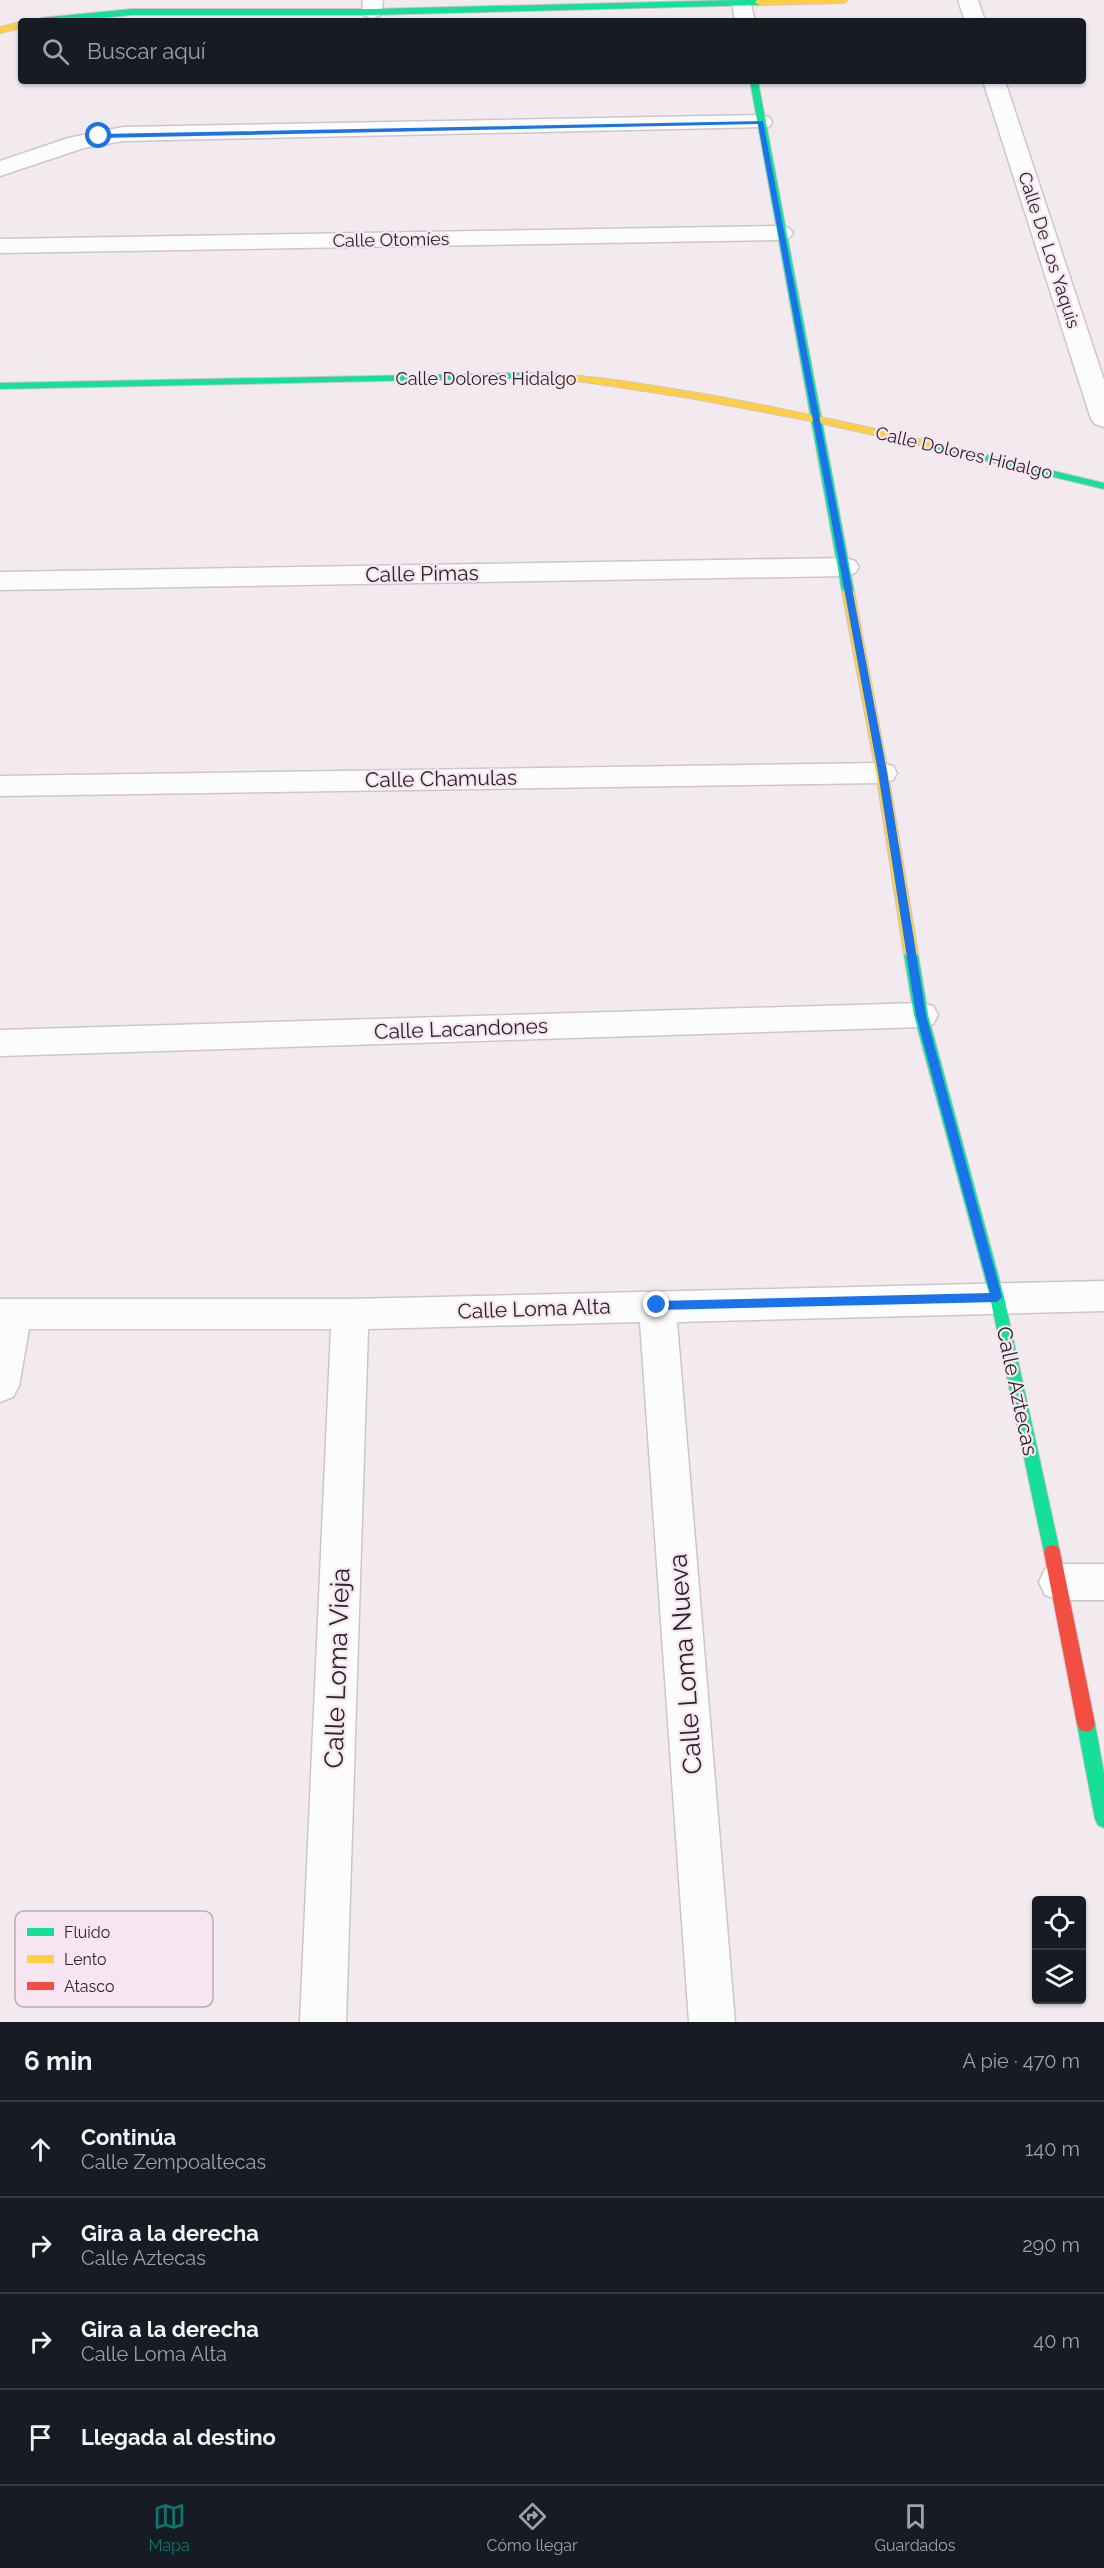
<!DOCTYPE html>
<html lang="es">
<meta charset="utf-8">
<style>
:root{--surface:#171b24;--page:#242831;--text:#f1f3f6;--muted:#9ea1a6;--line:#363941;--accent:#0f766e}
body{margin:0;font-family:Raleway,sans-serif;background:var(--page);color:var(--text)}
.controls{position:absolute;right:18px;bottom:18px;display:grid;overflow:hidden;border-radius:6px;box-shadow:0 2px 4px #0004}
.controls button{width:54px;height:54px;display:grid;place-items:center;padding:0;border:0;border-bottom:2px solid var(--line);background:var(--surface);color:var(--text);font:30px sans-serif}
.stop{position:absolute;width:18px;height:18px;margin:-14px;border:4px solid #1a73e8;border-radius:50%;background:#fff}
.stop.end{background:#1a73e8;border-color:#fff;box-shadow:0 2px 6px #0008}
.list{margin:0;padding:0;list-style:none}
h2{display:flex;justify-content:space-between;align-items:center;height:78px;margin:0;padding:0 24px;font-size:26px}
h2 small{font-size:20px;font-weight:400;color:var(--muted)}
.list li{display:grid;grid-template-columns:39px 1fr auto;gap:18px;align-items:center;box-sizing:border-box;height:96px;padding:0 24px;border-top:2px solid var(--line)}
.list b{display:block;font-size:22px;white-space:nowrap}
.list p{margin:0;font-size:20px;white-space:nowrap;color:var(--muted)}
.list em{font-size:20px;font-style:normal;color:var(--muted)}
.icon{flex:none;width:33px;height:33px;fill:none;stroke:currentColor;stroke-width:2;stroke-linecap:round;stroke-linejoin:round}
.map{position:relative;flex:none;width:1104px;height:2022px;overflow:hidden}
.search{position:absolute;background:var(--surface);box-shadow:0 2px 4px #0004;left:18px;right:18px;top:18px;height:66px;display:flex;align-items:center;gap:15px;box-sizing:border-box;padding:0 21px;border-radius:6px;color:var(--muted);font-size:22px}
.sheet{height:462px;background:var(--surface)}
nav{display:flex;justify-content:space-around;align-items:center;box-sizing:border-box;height:84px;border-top:2px solid var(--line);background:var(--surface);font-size:16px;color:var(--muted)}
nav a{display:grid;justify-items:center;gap:3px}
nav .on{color:var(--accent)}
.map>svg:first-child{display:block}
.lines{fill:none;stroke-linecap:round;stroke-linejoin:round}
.street-casing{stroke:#cdc5ca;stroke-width:3}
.fast-casing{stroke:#cdc5ca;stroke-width:2}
.slow-casing{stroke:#cdc5ca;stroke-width:2}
.jam-casing{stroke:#cdc5ca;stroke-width:2}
.street{fill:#fdfcfd;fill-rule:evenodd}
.fast{fill:#16e098;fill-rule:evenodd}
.slow{fill:#ffcf43;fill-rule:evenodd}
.jam{fill:#f24e42;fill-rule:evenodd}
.route{fill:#1a73e8}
.labels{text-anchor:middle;stroke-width:4.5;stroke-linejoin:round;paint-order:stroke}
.far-street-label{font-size:18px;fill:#2b2529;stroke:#f7e6f1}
.street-label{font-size:21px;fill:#2b2529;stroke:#f7e6f1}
.near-street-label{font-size:26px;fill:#2b2529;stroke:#f7e6f1}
.key{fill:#f7e6f1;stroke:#baacb5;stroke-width:1.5}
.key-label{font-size:16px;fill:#2b2529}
</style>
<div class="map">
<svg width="1104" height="2022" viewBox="0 0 1104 2022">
<rect width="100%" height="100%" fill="#f3eaf0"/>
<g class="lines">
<!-- street casing -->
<g class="street-casing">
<path id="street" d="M363 0H383L382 12 379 16 372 18 365 16 362 12Z
M734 0H750L755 21H735L732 3Z
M958 0H978L985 21H965Z
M983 81H1005L1104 380V427L1095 424 1091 419Z
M761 115 769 117 772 122 769 127 123 141 84 148 0 176V161L68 138 123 127Z
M781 226 789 228 793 233 789 238 781 240 0 253V239Z
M845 558 855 561 859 567 855 573 845 576 0 590V572Z
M882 763 893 766 897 773 893 780 882 783 0 796V776Z
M921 1003 933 1006 938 1015 933 1024 921 1027 0 1056V1030Z
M1104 1281V1311L677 1322 735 2022H689L640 1322 368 1329 346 2022H300L331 1329H29L19 1386 13 1397 0 1402V1299H350Z
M1059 1564H1104V1600H1059L1045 1595 1039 1582 1045 1569Z"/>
</g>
<!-- fast casing -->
<g class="fast-casing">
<path id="fast" d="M739 0H761L763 2 759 5 372 15H132L66 21H36L40 18 132 9H372Z
M750 81H758L854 591 848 595 842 591Z
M522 373 527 376 526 378 0 389V383Z
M932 442 1104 483V489L928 447 927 445Z
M911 949 918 954 928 1015 1004 1297 1060 1552 1058 1557 1052 1559 1046 1557 1044 1552 990 1297 914 1015 904 954Z
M1086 1716 1092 1718 1095 1724 1104 1773V1828L1098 1825 1095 1819 1077 1724 1080 1718Z"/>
</g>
<!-- slow casing -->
<g class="slow-casing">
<path id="slow" d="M757 0H848L844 3 759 5 755 2Z
M21 22V28L0 33V27Z
M522 373C583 373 643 384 704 394 780 408 856 424 932 442L937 445 932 448 811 421 690 398 585 382 518 378 517 376Z
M848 587 854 591 888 773 918 954 911 959 904 954 876 773 842 591Z"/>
</g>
<!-- jam casing -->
<g class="jam-casing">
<path id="jam" d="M1052 1545 1058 1547 1060 1552 1095 1724 1092 1730 1086 1732 1080 1730 1077 1724 1044 1552 1046 1547Z"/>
</g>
<!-- street -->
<use href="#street" class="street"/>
<!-- fast -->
<use href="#fast" class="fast"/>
<!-- slow -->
<use href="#slow" class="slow"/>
<!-- jam -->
<use href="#jam" class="jam"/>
</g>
<!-- route -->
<path class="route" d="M763 121 887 772 926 1015 1002 1297 997 1302 657 1310 652 1305 657 1301 990 1293 916 1015 878 772 758 124 99 138 96 136 99 134Z"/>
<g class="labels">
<!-- far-street labels -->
<g class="far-street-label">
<text transform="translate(391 240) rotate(-1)" y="6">Calle Otomíes</text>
<text transform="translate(1049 250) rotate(72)" y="6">Calle De Los Yaquis</text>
<text x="486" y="385">Calle Dolores Hidalgo</text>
<text transform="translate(964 453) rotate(13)" y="6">Calle Dolores Hidalgo</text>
</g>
<!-- street labels -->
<g class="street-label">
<text transform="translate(422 574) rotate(-1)" y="7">Calle Pimas</text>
<text transform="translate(441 779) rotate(-1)" y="7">Calle Chamulas</text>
<text transform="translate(461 1029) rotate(-2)" y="7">Calle Lacandones</text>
<text transform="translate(534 1309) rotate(-2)" y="7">Calle Loma Alta</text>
<text transform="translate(1017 1391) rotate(78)" y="7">Calle Aztecas</text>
</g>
<!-- near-street labels -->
<g class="near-street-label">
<text transform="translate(685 1664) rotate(-94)" y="9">Calle Loma Nueva</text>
<text transform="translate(337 1668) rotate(-88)" y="9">Calle Loma Vieja</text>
</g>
</g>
<!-- legend -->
<rect x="15" y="1911" width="198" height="96" rx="9" class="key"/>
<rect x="27" y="1928" width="27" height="8" fill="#16e098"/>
<rect x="27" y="1955" width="27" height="8" fill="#ffcf43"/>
<rect x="27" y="1982" width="27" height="8" fill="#f24e42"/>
<g class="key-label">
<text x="64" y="1938">Fluido</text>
<text x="64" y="1965">Lento</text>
<text x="64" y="1992">Atasco</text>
</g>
</svg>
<div class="controls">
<button><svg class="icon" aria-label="locate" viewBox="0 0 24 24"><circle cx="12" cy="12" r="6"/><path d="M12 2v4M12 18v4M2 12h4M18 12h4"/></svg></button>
<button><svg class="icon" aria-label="layers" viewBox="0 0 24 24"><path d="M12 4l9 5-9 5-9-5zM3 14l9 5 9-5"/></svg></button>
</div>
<div class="stop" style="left:99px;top:136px"></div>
<div class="stop end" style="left:657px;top:1305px"></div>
<div class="search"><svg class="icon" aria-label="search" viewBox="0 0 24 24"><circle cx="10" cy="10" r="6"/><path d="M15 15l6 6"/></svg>Buscar aquí</div>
</div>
<section class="sheet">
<h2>6 min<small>A pie · 470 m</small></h2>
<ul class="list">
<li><svg class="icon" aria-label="ahead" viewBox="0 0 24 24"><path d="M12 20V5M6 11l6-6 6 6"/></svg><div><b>Continúa</b><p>Calle Zempoaltecas</p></div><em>140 m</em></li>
<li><svg class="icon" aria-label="right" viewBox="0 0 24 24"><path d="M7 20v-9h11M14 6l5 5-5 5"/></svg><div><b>Gira a la derecha</b><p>Calle Aztecas</p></div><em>290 m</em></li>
<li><svg class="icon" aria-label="right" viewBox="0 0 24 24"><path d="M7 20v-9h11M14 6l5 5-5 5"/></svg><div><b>Gira a la derecha</b><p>Calle Loma Alta</p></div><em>40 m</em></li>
<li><svg class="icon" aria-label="arrive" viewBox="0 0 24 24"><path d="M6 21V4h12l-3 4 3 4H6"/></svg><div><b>Llegada al destino</b></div></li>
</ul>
</section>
<nav>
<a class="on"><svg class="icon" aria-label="map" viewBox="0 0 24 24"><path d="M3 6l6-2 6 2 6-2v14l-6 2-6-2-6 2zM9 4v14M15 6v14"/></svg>Mapa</a>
<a><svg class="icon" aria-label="directions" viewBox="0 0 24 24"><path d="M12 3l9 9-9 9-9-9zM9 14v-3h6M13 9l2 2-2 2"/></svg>Cómo llegar</a>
<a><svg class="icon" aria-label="saved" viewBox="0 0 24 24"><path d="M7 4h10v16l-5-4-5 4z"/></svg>Guardados</a>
</nav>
